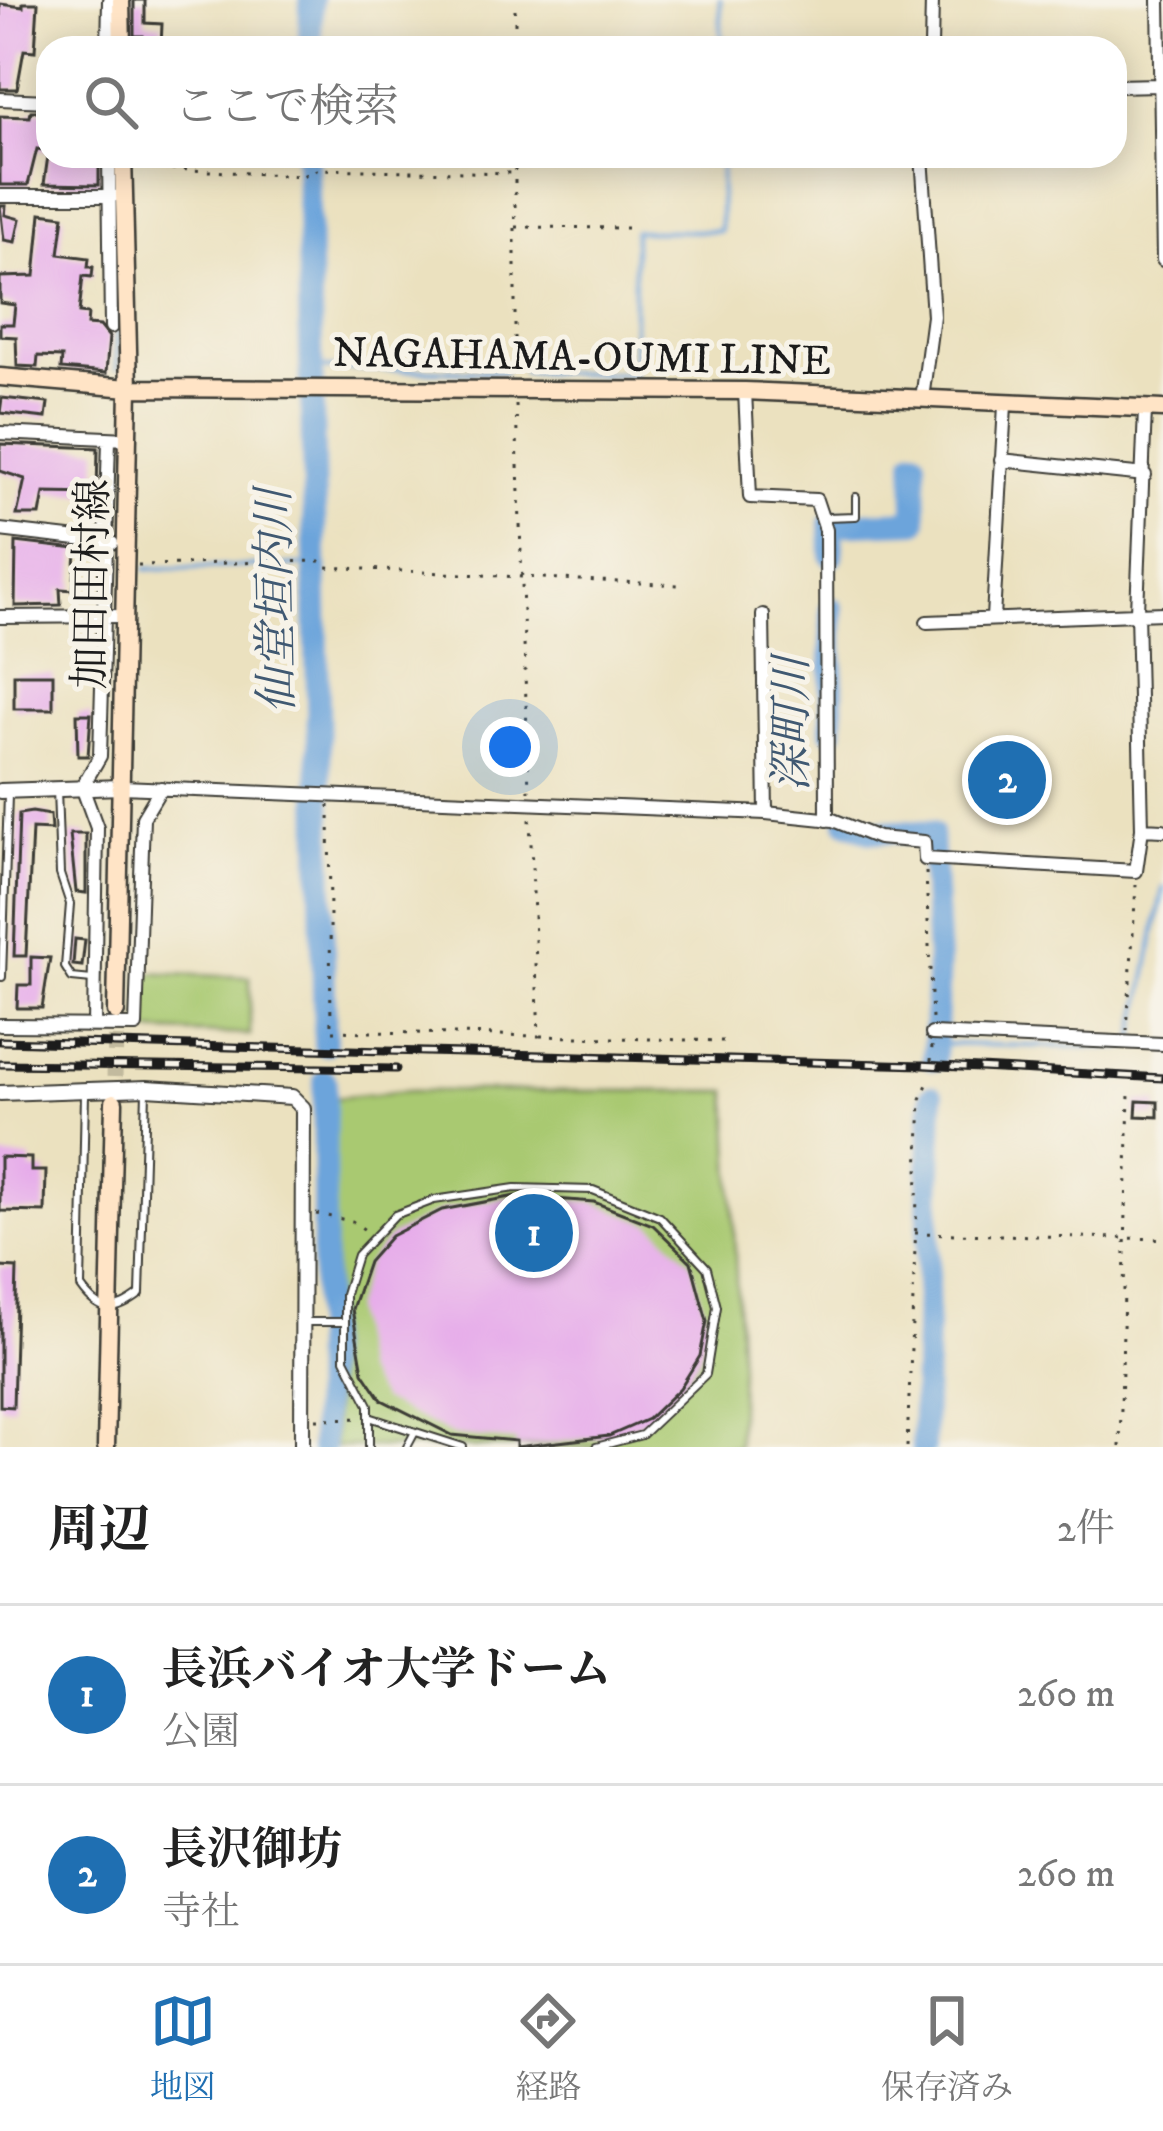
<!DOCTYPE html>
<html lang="ja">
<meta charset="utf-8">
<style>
:root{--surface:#fff;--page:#f6f6f6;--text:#222;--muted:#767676;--line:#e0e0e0;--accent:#1f6fb2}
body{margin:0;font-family:"IM FELL DW Pica","Noto Serif JP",serif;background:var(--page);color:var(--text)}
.you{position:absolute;left:510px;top:747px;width:42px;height:42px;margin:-30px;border:9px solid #fff;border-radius:50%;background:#1a73e8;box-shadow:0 0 0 18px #1a73e833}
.badge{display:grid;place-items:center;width:78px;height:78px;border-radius:50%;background:var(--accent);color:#fff;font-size:39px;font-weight:700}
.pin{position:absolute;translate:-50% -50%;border:6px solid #fff;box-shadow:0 3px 12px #0006}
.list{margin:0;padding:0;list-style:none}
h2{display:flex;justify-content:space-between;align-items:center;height:156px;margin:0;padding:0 48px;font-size:51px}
h2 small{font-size:39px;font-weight:400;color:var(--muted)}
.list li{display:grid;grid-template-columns:78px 1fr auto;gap:36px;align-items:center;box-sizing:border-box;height:180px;padding:0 48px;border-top:3px solid var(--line)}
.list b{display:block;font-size:45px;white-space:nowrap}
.list p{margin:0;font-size:39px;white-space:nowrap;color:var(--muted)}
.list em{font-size:39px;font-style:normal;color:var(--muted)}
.icon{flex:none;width:66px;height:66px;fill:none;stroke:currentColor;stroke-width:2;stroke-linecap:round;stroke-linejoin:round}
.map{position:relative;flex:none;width:1163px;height:1447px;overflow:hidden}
.search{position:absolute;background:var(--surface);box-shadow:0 6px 30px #0003;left:36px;right:36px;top:36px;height:132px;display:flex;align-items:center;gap:30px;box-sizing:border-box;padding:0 42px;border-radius:36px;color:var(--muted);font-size:45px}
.sheet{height:516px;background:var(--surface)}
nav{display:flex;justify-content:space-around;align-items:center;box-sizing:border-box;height:168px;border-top:3px solid var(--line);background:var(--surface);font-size:33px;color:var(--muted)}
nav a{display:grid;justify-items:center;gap:6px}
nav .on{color:var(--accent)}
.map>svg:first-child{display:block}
.green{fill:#a9c971;stroke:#627246;stroke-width:3}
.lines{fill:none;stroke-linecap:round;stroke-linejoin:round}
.stream{stroke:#6ca4db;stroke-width:4.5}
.river{stroke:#6ca4db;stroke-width:24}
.building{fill:#e6abea}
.secondary-tunnel{stroke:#c2ba9e;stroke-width:16;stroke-dasharray:16 8;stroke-linecap:butt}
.service-casing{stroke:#3b3a34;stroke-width:10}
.minor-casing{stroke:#3b3a34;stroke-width:16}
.tertiary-casing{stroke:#3b3a34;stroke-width:18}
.secondary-casing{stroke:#3b3a34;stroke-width:21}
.path{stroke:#3b3a34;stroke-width:3;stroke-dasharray:3 9;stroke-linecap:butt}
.service{stroke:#fff;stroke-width:6}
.minor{stroke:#fff;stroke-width:12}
.tertiary{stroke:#fff;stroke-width:14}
.secondary{stroke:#ffe4c6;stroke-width:16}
.rail-casing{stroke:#1c1c1c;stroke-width:9}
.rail{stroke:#f7f3e8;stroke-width:4.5;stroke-dasharray:14;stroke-linecap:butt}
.labels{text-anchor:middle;stroke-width:10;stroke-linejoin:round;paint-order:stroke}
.street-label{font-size:42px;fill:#1c1c1c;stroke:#f7f3e8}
.water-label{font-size:45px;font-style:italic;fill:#405972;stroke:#f7f3e8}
</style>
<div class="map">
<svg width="1163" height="1447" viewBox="0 0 1163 1447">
<rect width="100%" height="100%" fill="#f7f3e8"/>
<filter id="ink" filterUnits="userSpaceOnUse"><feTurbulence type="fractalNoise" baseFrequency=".00833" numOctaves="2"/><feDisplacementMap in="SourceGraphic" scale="24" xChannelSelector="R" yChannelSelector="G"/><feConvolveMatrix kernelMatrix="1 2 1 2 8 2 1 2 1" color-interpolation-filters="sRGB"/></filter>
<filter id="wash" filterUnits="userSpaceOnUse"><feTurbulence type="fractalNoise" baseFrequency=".004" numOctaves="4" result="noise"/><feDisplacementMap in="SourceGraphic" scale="48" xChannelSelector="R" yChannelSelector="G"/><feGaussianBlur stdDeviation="2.7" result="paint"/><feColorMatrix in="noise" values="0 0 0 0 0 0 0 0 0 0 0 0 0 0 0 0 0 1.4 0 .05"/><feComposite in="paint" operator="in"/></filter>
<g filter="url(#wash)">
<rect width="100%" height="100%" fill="#ebe1bf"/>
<!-- green -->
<path class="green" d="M141 973 250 977V1035L140 1031Z
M406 1091H728L740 1368 738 1447H334V1098Z"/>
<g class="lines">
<!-- stream -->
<path class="stream" d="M720 0 722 48
M116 246 117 368
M311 368 505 372
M523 372 634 374V231H720L721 156
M115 569 116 428
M146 569 313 565
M1134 1042 1163 888
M938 1044 1128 1048"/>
<!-- river -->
<path class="river" d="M310 48 311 0
M307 156 325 1044
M832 556 831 524 916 521 915 460
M832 609V730
M847 821 870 831 931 833 938 960 934 1059
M322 1447 325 1081
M923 1447 932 1096"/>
</g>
<g id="blocks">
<!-- building -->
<path class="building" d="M134 0H145V23L162 24 161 47 143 46V36H134Z
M23 3H38L35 51 24 50 17 89H0V4L23 7Z
M31 111H48V151L37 149 28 185H0V116L30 117Z
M48 156H99V185L44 184Z
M0 206H6L5 215 20 219 15 242 4 240Z
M41 213 64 216 59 254 89 258 88 267H93L92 277 83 276 79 313 88 314 87 325 100 326 109 337 106 373 61 369 62 357 38 356 37 367 17 366 16 337 0 336V324H13L15 305 0 303V277L35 276Z
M2 398 48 403 46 418 0 413Z
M0 444 98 448 97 494 44 493 40 515H17L25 479 0 471Z
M16 542 93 551 92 555 76 553 73 590 60 589 61 605 15 606Z
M14 674H53V709H14Z
M77 714H91L88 756H78Z
M32 812 50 815 51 830 32 829 26 956H14L19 814Z
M70 834H86V893L76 892Z
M75 939 85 940 82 966 73 965Z
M31 957 50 958 42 1008H17L18 985H31Z
M1137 1101 1158 1102V1117L1136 1116Z
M0 1157 31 1158V1171H46L45 1212 0 1211Z
M515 1196 594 1202 653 1225 691 1262 707 1321 700 1356 680 1388 648 1419 609 1436 516 1447V1441L452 1435 382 1400 363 1372 352 1309 368 1262 391 1236 442 1210Z
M0 1267 17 1268 13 1407 0 1406Z"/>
</g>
</g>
<g filter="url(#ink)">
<use href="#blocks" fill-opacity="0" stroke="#3b3a34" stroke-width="3"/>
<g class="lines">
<!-- secondary-tunnel -->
<path class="secondary-tunnel" d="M114 1101 116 1012"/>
<!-- service casing -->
<g class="service-casing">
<path id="service" d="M825 517 856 516V497
M57 789 60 874 70 904 65 967 72 978 92 980
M2 977 8 795
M85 1093 81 1287C100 1314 115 1313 140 1294L146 1091
M306 1322H345
M369 1447V1417
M407 1447 415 1432
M463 1447 369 1417V1405L345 1359V1294L357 1255 395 1215 434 1200 515 1188 593 1190 660 1217 707 1268 717 1307 706 1374 642 1435 596 1447"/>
</g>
<!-- minor casing -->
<g class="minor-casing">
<path id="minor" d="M1159 0 1163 260
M108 48 109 0
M931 48 932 0
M1115 86 1159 85
M0 99 48 101
M109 156 111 327
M0 196H113
M745 391 750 497 816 500 826 530 827 820
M922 399 933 316 922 156
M0 433 128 439
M1001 460 1145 475
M0 530 112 543
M763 615 766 813
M0 617 126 616
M993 618 1005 405
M927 622 1163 613
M122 787 766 813 833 820 878 838 924 842 925 859 1136 871 1142 829 1137 611 1145 410
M1142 829 1163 830
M0 1025 136 1026 143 818 161 788
M94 1025 97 828 82 787 100 756 109 440
M932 1034 1163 1044"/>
</g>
<!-- tertiary casing -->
<g class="tertiary-casing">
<path id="tertiary" d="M0 791 122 787
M0 1093 147 1088 292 1097 303 1108 302 1447"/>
</g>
<!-- secondary casing -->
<g class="secondary-casing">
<path id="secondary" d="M121 0 122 48
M0 377 129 388 745 391 1163 409
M116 1012 129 388 123 156
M106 1447 114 1102"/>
</g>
<!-- path -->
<path class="path" d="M515 48V0
M515 156V377
M136 167 302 176 319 169 513 173
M516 227 629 228
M516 405 529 791
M138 565 320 561 325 567 679 585
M329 805 331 1031 539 1036 530 819
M926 872 932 1019
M1127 1031 1136 885
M540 1036 724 1041
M931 1061 932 1046
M316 1214 352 1221 368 1232
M915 1233 1163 1239
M316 1419 361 1418
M907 1447 921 1099 930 1077
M1120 1447 1129 1094"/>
<!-- service -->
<use href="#service" class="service"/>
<!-- minor -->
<use href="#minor" class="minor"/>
<!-- tertiary -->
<use href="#tertiary" class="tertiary"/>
<!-- secondary -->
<use href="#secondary" class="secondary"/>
<!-- rail casing -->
<g class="rail-casing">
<path id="rail" d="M0 1041 923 1065 1163 1078
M0 1064 396 1069"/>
</g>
<!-- rail -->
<use href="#rail" class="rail"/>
</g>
</g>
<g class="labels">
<!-- street labels -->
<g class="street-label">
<text transform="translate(582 355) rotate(1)" y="15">NAGAHAMA-OUMI LINE</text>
<text transform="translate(90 584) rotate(-89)" y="15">加田田村線</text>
</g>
<!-- water labels -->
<g class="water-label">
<text transform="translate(274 601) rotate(-91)" y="16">仙堂垣内川</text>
<text transform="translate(790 724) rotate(-90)" y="16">深町川</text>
</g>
</g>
</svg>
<div class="you"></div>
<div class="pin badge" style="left:534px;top:1233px">1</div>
<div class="pin badge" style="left:1007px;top:780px">2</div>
<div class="search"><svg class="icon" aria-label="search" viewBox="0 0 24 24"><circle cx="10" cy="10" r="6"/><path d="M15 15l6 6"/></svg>ここで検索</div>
</div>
<section class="sheet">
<h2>周辺<small>2件</small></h2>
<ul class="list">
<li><span class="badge">1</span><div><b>長浜バイオ大学ドーム</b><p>公園</p></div><em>260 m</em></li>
<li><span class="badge">2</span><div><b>長沢御坊</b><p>寺社</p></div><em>260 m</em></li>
</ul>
</section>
<nav>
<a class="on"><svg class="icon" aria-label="map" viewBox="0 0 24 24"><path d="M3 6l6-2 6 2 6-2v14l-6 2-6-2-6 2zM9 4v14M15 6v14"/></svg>地図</a>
<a><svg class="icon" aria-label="directions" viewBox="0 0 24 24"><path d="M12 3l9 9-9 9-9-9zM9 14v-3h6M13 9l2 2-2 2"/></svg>経路</a>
<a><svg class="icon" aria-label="saved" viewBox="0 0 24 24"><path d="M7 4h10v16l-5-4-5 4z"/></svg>保存済み</a>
</nav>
